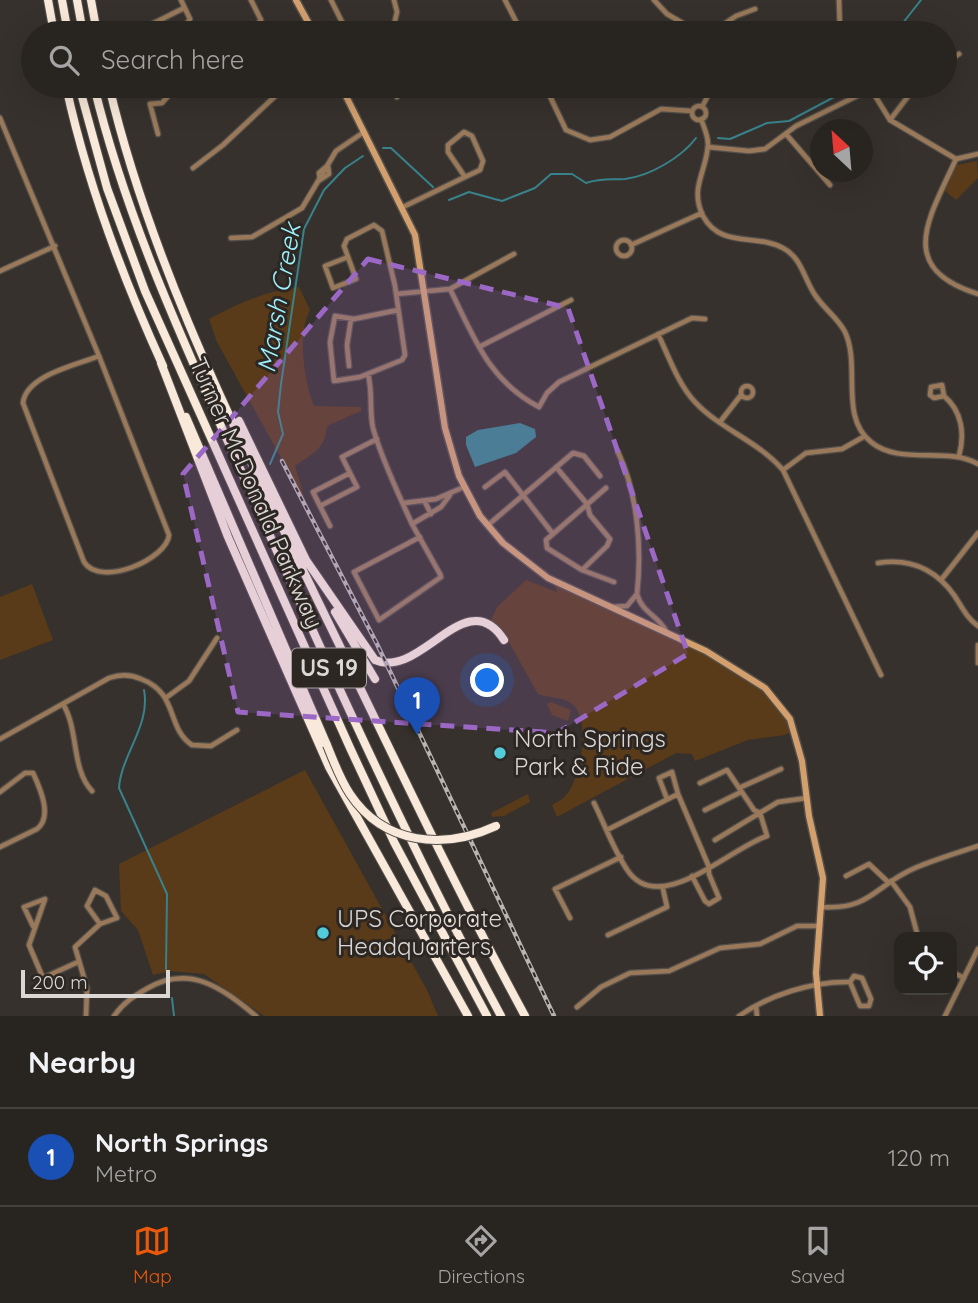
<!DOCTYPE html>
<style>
:root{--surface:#282521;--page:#302d2a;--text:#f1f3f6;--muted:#a5a5a5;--line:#44423f;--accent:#ea580c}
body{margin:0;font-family:Quicksand,sans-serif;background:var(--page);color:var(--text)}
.controls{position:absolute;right:21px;bottom:21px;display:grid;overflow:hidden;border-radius:14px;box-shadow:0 7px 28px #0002}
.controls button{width:63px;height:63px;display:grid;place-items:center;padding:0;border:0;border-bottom:2px solid var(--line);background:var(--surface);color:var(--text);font:35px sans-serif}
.compass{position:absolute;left:810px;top:119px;width:63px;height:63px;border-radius:50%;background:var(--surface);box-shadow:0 7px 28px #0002;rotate:334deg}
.scale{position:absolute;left:21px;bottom:18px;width:149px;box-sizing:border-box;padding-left:7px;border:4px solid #dad7d4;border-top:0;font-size:19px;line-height:24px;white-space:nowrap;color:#dad7d4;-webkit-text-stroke:5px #2c2723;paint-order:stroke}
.you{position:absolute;left:488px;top:681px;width:24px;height:24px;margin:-18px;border:5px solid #fff;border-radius:50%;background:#1a73e8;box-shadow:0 0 0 10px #1a73e833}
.badge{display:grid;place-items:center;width:46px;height:46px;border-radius:50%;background:var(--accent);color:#fff;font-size:23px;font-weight:700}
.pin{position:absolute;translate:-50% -58px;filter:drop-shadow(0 2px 4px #0008)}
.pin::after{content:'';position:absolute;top:37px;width:24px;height:21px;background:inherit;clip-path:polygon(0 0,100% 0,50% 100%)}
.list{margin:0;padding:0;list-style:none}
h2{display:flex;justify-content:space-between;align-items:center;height:91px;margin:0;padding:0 28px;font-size:30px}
h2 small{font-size:23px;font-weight:400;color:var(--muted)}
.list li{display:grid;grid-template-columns:46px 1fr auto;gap:21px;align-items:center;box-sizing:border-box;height:98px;padding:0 28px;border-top:2px solid var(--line)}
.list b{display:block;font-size:26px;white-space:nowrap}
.list p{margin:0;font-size:23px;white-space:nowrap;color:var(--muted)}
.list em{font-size:23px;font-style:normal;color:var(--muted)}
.icon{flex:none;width:38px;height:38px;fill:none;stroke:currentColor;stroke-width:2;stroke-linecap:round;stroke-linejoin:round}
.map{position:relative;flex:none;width:978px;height:1016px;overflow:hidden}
.search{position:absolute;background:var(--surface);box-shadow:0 7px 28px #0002;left:21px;right:21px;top:21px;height:77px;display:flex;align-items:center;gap:18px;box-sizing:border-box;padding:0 24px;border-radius:38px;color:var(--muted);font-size:26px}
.sheet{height:189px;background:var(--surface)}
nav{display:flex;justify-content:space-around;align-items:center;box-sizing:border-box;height:98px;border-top:2px solid var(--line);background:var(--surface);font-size:19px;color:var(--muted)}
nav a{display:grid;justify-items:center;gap:4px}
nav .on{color:var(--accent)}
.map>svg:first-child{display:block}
.green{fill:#593a19}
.water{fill:#38828b}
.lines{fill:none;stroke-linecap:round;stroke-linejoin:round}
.stream{stroke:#38828b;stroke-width:2}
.street-casing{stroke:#544f4a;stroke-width:7}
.secondary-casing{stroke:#544f4a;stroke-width:9}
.highway-casing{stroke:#544f4a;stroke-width:10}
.street{stroke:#997959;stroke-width:4.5}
.secondary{stroke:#d3a06d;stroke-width:6}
.highway{stroke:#f9e9da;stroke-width:8}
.rail-casing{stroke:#b8b4b1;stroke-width:4.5}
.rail{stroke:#2c2723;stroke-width:2;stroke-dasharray:5;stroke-linecap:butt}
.highway-bridge-casing{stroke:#544f4a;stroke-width:10;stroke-linecap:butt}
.highway-bridge{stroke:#f9e9da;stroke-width:8}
.marked{fill:#9c68c6;fill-opacity:0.2;stroke:#9c68c6;stroke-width:5;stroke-dasharray:14 9;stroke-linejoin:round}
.poi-dot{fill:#53cbda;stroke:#2c2723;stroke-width:2.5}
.labels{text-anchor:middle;stroke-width:6;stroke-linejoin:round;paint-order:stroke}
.shield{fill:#2c2723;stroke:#a6a29f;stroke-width:2}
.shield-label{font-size:23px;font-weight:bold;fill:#dad7d4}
.street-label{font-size:24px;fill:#dad7d4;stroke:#2c2723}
.poi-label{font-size:24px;fill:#dad7d4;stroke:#2c2723;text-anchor:start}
.water-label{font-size:26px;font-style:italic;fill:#9ef2fe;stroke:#2c2723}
</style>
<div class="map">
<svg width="978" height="1016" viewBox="0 0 978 1016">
<rect width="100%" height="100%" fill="#36312c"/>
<!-- green -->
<path class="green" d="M977 161 978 178 956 200 944 190 957 165Z
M299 287 310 310C297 334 304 381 314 406L361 407V411L327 426C325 450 313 453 295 466L306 503 217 342 209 319C239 303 265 291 299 287Z
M552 578 709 649 776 696 793 731 785 735 748 740 695 761 692 754 676 753 557 817 552 805C559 801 565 798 569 791 581 773 590 723 574 706 565 696 550 699 538 694L504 634 491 620 497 607 526 580 557 592Z
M32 584 53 640 0 660V597Z
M551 702 571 710 568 721 552 715 547 704Z
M305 770 427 990 438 1016H264L204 974 170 971 153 975 138 930 121 911 119 864Z
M528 794 530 802 504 816 492 817 491 813Z"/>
<!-- water -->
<path class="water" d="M520 423 535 429 536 437 516 453 475 467 466 445V437L478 430Z"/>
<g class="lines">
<!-- stream -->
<path class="stream" d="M895 33 921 0
M718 138 730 139 767 123 789 121 836 96 848 86
M383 148H391L433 187
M449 200 469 192 502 201 535 188 551 174H572L586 183C601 178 611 180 625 179 650 176 682 157 696 138
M270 464 283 434 278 412 281 384 304 229 324 190 345 168 363 156
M144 690C151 725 121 755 119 788L167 894 166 969
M172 998 174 1016"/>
<!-- street casing -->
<g class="street-casing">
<path id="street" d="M331 0 346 30
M505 0 522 33
M654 0 667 14 700 33
M839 0 840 33
M150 33V25L184 8
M170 33 186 25 190 19 181 0
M250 33 261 20 251 0
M392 33 397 12 394 0
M711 33 736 16 755 9
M945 64 959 54
M392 86 397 97
M545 86 566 130 590 140 610 137 661 109 692 111
M869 86 890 120 956 159 978 154
M692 113a7 7 0 1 1 14 0a7 7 0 1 1-14 0Z
M702 107 713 86
M0 118 99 356
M701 119C704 127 708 136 708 144 707 171 689 188 703 216 721 249 756 233 783 248 802 258 804 279 815 295 824 309 838 318 845 332 861 366 839 417 871 442 900 466 946 446 978 464
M890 120 916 86
M464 132 472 136 483 161 480 170 465 177 448 152V145Z
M158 134 150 104 162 103 170 94 188 86
M786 134 830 185
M708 147 749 151 765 149 796 126 871 89
M956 159C930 217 894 268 978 294
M193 168 223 145 286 86
M320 180 319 173 327 166
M320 180 329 174 328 166
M403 207 465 177
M231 238 252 237 302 208 336 151 364 132
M616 248a8 8 0 1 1 16 0a8 8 0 1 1-16 0Z
M631 245 702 213
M348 257 325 266 333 288 356 279 344 246 347 239 374 225 382 231 395 286 405 355 402 360 360 377 334 381 330 342 335 316 354 319 398 310
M0 271 55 246
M450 289C474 337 488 380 539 407L547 393 559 382 692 318 705 319
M396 294 450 289 514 254
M658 334C669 357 678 384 695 402 720 429 758 441 783 470L881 675
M479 347 571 300
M99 356 169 535C167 559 101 588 84 562L23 403C26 375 77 365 99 356Z
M349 366 347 345 351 319
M368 374C373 393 369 410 373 428 381 458 399 495 412 524L440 574 441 577 379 620 354 572 420 537
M741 392a6 6 0 1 1 12 0a6 6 0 1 1-12 0Z
M944 396 942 385 931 387 930 395 934 398 944 396C962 411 965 434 959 456
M720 422 741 395
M618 452C638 494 642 549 637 594
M556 467 587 504 590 515 610 539 607 546 582 570
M783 470 806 453 842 449 865 436
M485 487 505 472 553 534
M606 488 546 540 547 548 582 570 614 582
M425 502 431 514
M404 503 436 499 464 487
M320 506 357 487 350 473
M412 524 441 507 450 495
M488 525 573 453 584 456 600 476
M330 526 313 492 350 473 342 457 377 439
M878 563C910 558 935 569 954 595 962 607 966 617 978 626
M941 580 978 533
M612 607 627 606 637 594C642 613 658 615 666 631
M978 645V663
M167 697 189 681 217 638
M63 704C79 730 71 769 92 791
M0 739 109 678C120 674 130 674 141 679 179 693 166 728 192 745L211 746 237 730
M739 788 781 769
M0 792 25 773H33C40 788 53 817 37 829L0 847
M667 799 659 778 672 772 678 794
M594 803C605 825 614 851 628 871 660 917 730 848 767 836L760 813 754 810 727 770 700 783
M705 810 741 792
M607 830 678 794 709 867V874L719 898 709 904 705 901 692 876
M715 840 778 802 807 798
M846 876 869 864 889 883
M891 881 910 907 918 937
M822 907C871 910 875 885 915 868 936 859 957 853 978 846
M570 918 555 889 621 857
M33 926 24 907 45 899 29 945 43 978 78 962
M608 935 667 907 663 889
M952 972 964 978
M756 1006 757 1016
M577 1007 601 987 630 973 669 971 720 948 760 944 797 926H819
M86 1016 87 988 75 947 100 924 117 918 106 896 95 890 87 906 100 924
M114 1016C124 1002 134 996 148 988 190 964 222 988 256 1016
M739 1016C769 995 813 981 850 982L860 1006H869L871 999 862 978 854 976 850 982
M945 1016 978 949"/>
</g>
<!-- secondary casing -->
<g class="secondary-casing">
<path id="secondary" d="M296 0 314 33
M341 86 415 235 445 428 459 476 480 516 503 543 548 578 706 651 765 688 790 719 802 761 809 816 823 878 816 973 820 1016"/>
</g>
<!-- highway casing -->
<g class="highway-casing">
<path id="highway" d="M48 0 54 33
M62 0 68 33
M77 0 83 33
M91 0 97 33
M66 86C87 183 122 276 163 366
M79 86 107 188 145 291 351 750 394 842 487 1016
M94 86C128 227 191 358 250 491 329 668 409 845 501 1016
M109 86C151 264 236 431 315 595 384 736 450 878 525 1016
M161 363 228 537 329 767 468 1016
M186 417 327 745
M239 421 306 560 375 660C421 680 466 581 504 640
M335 612 375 679"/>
</g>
<!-- street -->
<use href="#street" class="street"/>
<!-- secondary -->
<use href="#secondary" class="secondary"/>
<!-- highway -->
<use href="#highway" class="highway"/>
<!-- rail casing -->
<g class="rail-casing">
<path id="rail" d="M282 461 377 644 554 1016"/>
</g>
<!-- rail -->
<use href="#rail" class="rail"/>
<!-- highway-bridge casing -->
<g class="highway-bridge-casing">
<path id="highway-bridge" d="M327 745C334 762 340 779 350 794 384 845 444 850 496 826"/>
</g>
<!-- highway-bridge -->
<use href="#highway-bridge" class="highway-bridge"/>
</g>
<!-- marked area -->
<path class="marked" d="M368 259 568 308 688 654 557 733 238 712 183 474Z"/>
<!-- markers -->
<g class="poi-dot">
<circle cx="500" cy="753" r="7"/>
<circle cx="323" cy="933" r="7"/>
</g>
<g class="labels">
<!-- shield labels -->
<rect class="shield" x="292" y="648.5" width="74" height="39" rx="5"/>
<g class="shield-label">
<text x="329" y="676">US 19</text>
</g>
<!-- street labels -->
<g class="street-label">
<text transform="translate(256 493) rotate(66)" y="8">Turner McDonald Parkway</text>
</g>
<!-- poi labels -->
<g class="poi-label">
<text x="514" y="747">North Springs<tspan x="514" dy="28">Park &amp; Ride</tspan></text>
<text x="337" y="927">UPS Corporate<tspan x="337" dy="28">Headquarters</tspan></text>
</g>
<!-- water labels -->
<g class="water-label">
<text transform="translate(279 298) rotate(-80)" y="9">Marsh Creek</text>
</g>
</g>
</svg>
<div class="controls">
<button><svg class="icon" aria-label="locate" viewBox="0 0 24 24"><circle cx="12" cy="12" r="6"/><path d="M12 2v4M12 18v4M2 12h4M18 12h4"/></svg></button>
</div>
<svg class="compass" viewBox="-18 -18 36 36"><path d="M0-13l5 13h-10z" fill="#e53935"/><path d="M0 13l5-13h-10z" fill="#a5a5a5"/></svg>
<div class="scale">200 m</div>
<div class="you"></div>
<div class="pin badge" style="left:417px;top:735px;background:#1a4fb4">1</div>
<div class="search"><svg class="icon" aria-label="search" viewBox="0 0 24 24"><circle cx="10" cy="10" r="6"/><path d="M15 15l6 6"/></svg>Search here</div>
</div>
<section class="sheet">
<h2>Nearby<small></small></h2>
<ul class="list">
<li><span class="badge" style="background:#1a4fb4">1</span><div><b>North Springs</b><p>Metro</p></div><em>120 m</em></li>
</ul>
</section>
<nav>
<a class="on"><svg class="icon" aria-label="map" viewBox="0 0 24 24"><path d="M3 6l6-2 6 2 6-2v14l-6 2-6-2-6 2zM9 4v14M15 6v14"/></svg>Map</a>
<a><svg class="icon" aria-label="directions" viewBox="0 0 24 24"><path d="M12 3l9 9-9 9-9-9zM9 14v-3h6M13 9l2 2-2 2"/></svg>Directions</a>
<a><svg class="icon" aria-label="saved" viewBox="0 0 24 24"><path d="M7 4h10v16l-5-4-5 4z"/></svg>Saved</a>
</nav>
